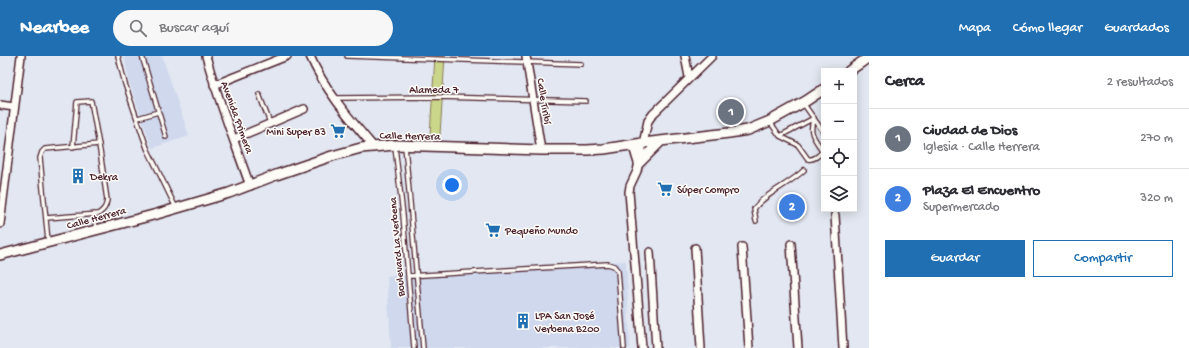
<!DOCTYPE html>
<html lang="es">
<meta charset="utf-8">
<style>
:root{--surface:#fff;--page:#f7f7f7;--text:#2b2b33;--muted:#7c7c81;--line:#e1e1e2;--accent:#1f6fb2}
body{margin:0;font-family:"Gochi Hand",sans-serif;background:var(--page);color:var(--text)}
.controls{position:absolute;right:12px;top:12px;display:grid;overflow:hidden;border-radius:0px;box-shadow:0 2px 10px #0003}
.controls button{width:36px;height:36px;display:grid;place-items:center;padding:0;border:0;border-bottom:1px solid var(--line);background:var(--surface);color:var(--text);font:20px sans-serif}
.you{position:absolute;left:452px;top:129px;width:14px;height:14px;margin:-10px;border:3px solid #fff;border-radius:50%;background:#1a73e8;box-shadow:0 0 0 6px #1a73e833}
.badge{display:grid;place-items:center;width:26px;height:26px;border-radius:50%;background:var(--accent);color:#fff;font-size:13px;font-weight:700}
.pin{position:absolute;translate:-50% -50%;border:2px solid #fff;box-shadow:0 1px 4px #0006}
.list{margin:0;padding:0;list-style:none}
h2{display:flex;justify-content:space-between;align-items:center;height:52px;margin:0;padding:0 16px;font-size:17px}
h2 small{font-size:13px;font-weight:400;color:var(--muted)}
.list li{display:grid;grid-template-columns:26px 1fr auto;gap:12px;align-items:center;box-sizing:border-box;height:60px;padding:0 16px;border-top:1px solid var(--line)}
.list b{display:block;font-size:15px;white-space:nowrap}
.list p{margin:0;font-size:13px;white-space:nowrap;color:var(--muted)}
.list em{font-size:13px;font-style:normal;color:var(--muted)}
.actions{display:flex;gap:8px;padding:12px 16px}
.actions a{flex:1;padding:9px 0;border:1px solid var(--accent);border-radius:0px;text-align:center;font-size:14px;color:var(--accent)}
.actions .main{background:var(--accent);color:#fff}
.icon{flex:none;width:22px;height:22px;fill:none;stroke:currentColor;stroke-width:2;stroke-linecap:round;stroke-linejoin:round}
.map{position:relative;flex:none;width:869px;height:292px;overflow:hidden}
header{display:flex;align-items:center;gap:24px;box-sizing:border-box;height:56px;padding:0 20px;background:var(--accent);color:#fff}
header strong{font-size:19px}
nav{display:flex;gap:22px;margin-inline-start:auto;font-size:14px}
.search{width:280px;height:36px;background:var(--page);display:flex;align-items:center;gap:10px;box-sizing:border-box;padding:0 14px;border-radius:22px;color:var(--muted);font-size:15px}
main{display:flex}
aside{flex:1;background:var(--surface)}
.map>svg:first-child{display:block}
.built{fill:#cfd8ed}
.green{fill:#cad68a;stroke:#8a7a5a}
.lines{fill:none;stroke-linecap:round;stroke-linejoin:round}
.service-casing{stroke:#4a1f2b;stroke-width:6}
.minor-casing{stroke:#4a1f2b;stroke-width:10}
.tertiary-casing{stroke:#4a1f2b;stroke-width:12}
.service{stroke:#fdfcf7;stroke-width:3.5}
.minor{stroke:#fdfcf7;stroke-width:7}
.tertiary{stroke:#fdfcf7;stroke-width:9}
.labels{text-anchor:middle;stroke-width:3;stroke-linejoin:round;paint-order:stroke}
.street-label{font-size:11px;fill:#4a1f2b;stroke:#fdfcf7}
.poi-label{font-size:11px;fill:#4a1f2b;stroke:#fdfcf7;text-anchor:start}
</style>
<header>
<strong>Nearbee</strong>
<div class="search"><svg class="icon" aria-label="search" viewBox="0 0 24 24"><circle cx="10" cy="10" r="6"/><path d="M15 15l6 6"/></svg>Buscar aquí</div>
<nav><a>Mapa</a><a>Cómo llegar</a><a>Guardados</a></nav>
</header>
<main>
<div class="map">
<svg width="869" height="292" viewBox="0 0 869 292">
<rect width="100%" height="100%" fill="#e2e7f1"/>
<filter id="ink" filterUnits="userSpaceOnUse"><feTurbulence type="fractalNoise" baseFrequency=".025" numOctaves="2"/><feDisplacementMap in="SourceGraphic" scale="8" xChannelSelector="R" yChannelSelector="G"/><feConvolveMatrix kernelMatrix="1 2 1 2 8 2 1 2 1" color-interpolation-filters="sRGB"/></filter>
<g filter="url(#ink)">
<!-- built -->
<path class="built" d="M124 0H162L189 80 152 92 130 28Z
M626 205 630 292H391L387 220Z"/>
<!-- green -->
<path class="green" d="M435 0H445L440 79H430Z"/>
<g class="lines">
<!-- service casing -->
<g class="service-casing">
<path id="service" d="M118 0 125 28 147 92 176 152
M142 0 166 81
M347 0 581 8
M259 38 270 67
M335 42 438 41 586 45
M803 47 824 77
M138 62 158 56
M770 66 780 80 798 89 808 103C814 104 818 100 822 96V94C814 82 808 76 814 62
M780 80 814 62
M405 90 423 292
M395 91 403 159 414 292
M94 158 96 173
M46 162 98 158C104 154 106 151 107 144L100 95 91 45 77 46 73 91
M756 165 754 153C764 138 790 128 804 114
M48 185 40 102 42 96 45 93 99 88
M408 220 608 208 614 210 618 215 624 292"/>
</g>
<!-- minor casing -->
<g class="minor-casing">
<path id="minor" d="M206 0C218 44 235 87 250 130
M310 0C324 33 350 63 373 90
M526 0 541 94
M685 0 689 21
M214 29 287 0
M0 49 14 51
M234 83 304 53
M835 159 843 292
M0 168 21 0
M791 188 798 292
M742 191 749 292
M695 192 701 292
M650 196 656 292
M642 292 629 136 630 130 637 115 648 65 653 58 712 0"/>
</g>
<!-- tertiary casing -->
<g class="tertiary-casing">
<path id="tertiary" d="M849 15 869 1
M630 89 635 94 639 107 661 85
M0 199 157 158 229 137 276 119 332 100 361 92 395 89 541 94H587L604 93 643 87 729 77 748 74 770 65 806 45 824 33"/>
</g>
<!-- service -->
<use href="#service" class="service"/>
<!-- minor -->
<use href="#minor" class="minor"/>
<!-- tertiary -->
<use href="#tertiary" class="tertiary"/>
</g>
</g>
<!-- icons -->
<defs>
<g id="supermarket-bare" transform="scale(1.2)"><path d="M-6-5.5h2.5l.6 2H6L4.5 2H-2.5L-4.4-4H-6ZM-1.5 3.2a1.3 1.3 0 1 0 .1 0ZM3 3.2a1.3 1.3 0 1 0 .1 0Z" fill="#1f6fb2" stroke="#fdfcf7" stroke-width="2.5" paint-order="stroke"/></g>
<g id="building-bare" transform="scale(1.2)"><path d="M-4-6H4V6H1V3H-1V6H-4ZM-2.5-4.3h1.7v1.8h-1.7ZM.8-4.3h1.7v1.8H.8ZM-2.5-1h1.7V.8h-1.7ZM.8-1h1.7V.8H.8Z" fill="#1f6fb2" stroke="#fdfcf7" stroke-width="2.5" paint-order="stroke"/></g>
</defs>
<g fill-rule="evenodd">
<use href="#supermarket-bare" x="338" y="75"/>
<use href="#building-bare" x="78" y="120"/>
<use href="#supermarket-bare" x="665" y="133"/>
<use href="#supermarket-bare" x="493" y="174"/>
<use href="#building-bare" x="523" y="265"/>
</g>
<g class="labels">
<!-- street labels -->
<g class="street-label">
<text x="434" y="37">Alameda 7</text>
<text transform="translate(545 45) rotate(81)" y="4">Calle Tiribí</text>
<text transform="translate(238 61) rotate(70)" y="4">Avenida Primera</text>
<text transform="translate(410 79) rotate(1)" y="4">Calle Herrera</text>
<text transform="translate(96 161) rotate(-15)" y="4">Calle Herrera</text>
<text transform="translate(396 191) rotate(-95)" y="4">Boulevard La Verbena</text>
</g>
<!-- poi labels -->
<g class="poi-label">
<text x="326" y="79" text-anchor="end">Mini Super 83</text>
<text x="90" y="124">Dekra</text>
<text x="677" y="137">Súper Compro</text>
<text x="505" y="178">Pequeño Mundo</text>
<text x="535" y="263">LPA San José<tspan x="535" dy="13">Verbena B200</tspan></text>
</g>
</g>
</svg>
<div class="controls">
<button>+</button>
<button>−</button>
<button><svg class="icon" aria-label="locate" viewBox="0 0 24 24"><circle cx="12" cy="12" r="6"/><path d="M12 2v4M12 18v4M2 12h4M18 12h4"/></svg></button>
<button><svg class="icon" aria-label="layers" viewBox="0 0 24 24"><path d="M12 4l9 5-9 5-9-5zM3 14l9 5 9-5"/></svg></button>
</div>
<div class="you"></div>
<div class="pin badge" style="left:731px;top:56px;background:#6b7280">1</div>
<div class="pin badge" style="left:792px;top:151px;background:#3f7fe0">2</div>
</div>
<aside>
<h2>Cerca<small>2 resultados</small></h2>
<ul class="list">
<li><span class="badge" style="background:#6b7280">1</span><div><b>Ciudad de Dios</b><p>Iglesia · Calle Herrera</p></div><em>270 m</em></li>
<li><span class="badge" style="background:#3f7fe0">2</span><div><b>Plaza El Encuentro</b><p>Supermercado</p></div><em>320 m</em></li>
</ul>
<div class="actions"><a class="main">Guardar</a><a>Compartir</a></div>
</aside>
</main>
